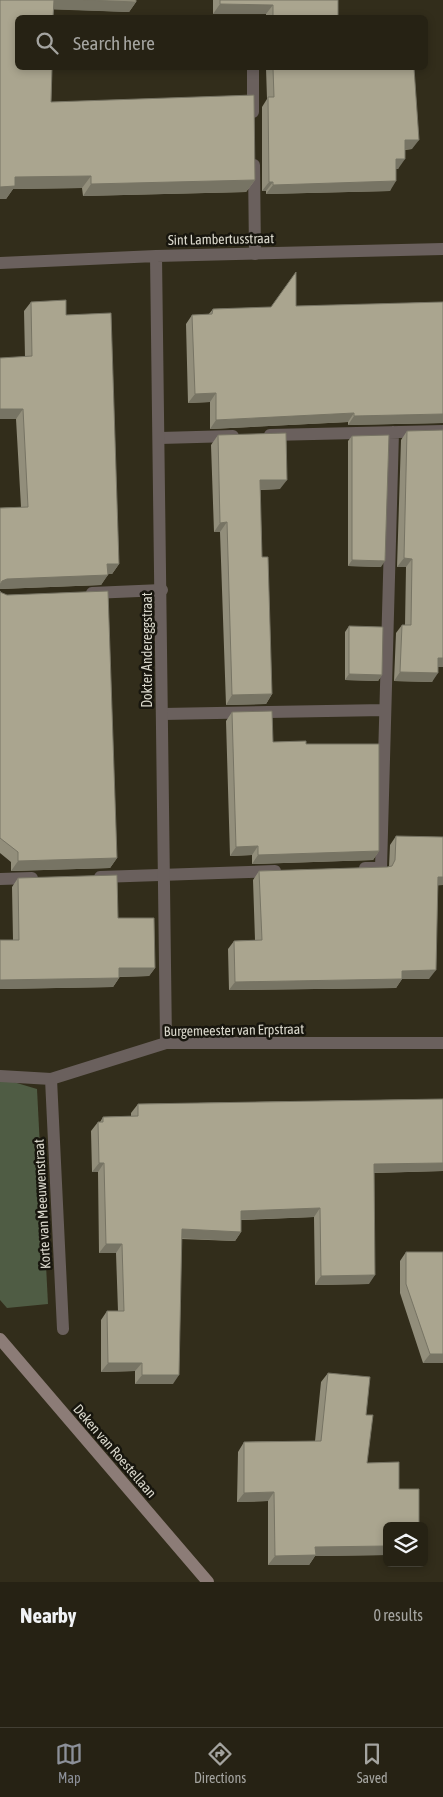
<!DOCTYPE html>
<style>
:root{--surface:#262214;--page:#322f22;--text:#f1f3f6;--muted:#a4a4a0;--line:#423f34;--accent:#8c9099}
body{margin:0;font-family:"Asap Condensed",sans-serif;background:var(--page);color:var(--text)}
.controls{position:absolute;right:15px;bottom:15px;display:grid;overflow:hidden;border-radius:8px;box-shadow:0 2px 8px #0003}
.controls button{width:45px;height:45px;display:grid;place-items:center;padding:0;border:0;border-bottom:1px solid var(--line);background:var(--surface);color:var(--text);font:25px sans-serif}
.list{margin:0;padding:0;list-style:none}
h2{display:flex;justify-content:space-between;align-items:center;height:65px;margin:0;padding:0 20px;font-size:21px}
h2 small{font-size:16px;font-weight:400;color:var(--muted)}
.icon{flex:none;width:28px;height:28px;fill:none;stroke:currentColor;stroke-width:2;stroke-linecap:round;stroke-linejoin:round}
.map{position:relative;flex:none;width:443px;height:1582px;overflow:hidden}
.search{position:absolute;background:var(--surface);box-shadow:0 2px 8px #0003;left:15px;right:15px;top:15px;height:55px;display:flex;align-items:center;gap:12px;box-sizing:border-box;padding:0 18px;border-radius:8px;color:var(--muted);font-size:19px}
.sheet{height:145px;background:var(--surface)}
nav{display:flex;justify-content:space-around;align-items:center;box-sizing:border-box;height:70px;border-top:1px solid var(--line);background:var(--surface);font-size:14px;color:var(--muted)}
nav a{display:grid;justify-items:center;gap:2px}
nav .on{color:var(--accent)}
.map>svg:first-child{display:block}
.green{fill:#4f5c44}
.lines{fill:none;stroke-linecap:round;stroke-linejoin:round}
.lane{stroke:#6a605d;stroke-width:12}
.street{stroke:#6a605d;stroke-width:12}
.secondary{stroke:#8c7c77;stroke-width:12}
.wall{fill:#928e7b}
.shaded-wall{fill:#777464}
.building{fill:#aaa58f;stroke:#777464}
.labels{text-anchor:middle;stroke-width:5;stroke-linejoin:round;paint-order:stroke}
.street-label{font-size:14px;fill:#d9d7cb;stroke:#18160e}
</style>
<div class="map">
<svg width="443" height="1582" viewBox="0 0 443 1582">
<rect width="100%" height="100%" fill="#322d1b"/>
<!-- green -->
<path class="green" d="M0 1078 37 1089 48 1304 7 1308 0 1300Z"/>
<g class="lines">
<!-- lane -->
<path class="lane" d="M253 68V112
M254 165 255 254
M270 435 443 431
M160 438 233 436
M92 593 162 590
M163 714 385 710
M365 868H381L393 432
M100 877 275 871
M0 879 32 878"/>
<!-- street -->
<path class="street" d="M156 256 166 1043
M0 263 156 256 443 249
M0 1076 51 1079 166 1043H443
M51 1079 63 1329"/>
<!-- secondary -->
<path class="secondary" d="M0 1339 208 1582"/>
</g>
<!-- wall -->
<path class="wall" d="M0 0 136 2 129 12 53 9 51 102 255 180 246 192 83 196 82 188 13 189 6 199H0Z
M213 0H338V18H266V14H213Z
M266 68H414L412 149 405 150 398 169H396L390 191 266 194V191H262V107L267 99Z
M31 302 66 315 119 564 112 574H108L101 585 0 589V508L21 507 16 419 25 357 24 311Z
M443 302V423L348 425V422L210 429V402L188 403 186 324 192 315H208L213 309Z
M407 431 438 667 432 682 394 681 396 633 402 625H405L406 567H397L401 440Z
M218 435 280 489 260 490 262 557 272 694 266 704 226 705 220 532H214L211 445Z
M352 436 381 567 348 566V441Z
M0 591 117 858 110 868 11 871V862L0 853Z
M349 626 382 675 378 681 345 680V632Z
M232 712 273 742 306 744 379 851 373 860 252 864V855L230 856 226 721Z
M396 836 438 886 429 979H402L396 988 229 990 228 949 234 941 255 940 253 880 259 871 387 867H389L390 845Z
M18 878 118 918 155 968 149 976 119 977V978L113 987 0 989V940H13L12 887Z
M443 1099V1171L374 1173 369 1284 315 1285 314 1217 241 1220V1232L235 1241 181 1239 173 1384H135V1371L101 1372V1320L107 1311H118L116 1253H99L98 1172H92L91 1131 98 1122H100L103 1117 131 1116V1113L138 1104Z
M406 1252 443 1363H423L400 1293V1261Z
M328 1373 366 1415 367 1463 387 1526V1555L315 1556 309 1565H268V1501L237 1502 238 1452 244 1442 315 1441 321 1382Z"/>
<!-- shaded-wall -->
<path class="shaded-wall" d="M45 0H83L136 2 129 12 39 9Z
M220 4 273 5 266 14H213Z
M405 140H419L412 149 398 150Z
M396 159H405L398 169H389Z
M91 176 82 188 13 189 6 199H0V187L15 177Z
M255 180 246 192 83 196 91 184Z
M396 181 390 191 266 194 273 185Z
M269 182H273L266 191H262Z
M216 393 210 402 188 403 195 394Z
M0 409H23L16 419H0Z
M354 413 348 422 210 429 216 420Z
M443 414V423L348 425 354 416Z
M260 480H287L280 489 253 490Z
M227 522 220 532H214L220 523Z
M404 558 412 559 406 567H397Z
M352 560 385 561 381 567 348 566Z
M107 564H119L112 574H100Z
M108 575 101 585 0 589V584L2 581 7 579Z
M438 658H443V667H432Z
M400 672 438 673 432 682 394 681Z
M349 674 382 675 378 681 345 680Z
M272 694 266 704 226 705 232 695Z
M258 846 252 855 230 856 236 847Z
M379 851 373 860 252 864 258 855Z
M117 858 110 868 11 871 18 861Z
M438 877H443V885L432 886Z
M119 968H155L149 976 113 977Z
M436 970 429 979H402L396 988 229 990 235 982 402 971Z
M119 978 113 987 0 989V980Z
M99 1163H104L98 1172H92Z
M443 1163V1171L368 1173 374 1164Z
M320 1208 314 1217 235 1220 241 1211Z
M182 1229 241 1232 235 1241 175 1238Z
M106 1244H122L116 1253H99Z
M375 1275 369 1284 315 1285 321 1276Z
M430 1354H443V1363H423Z
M108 1363H142L135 1371 101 1372Z
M142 1375H179L173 1384H135Z
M274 1492 268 1501 237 1502 244 1493Z
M387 1546V1555L315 1556 309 1565H268L275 1556 315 1547Z"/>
<!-- building -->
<path class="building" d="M0 0H54L53 18H18V68H52L51 102 254 95 255 180 91 184V176L15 177V186L0 187Z
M83 0H136V2Z
M220 0H338V18H273V5L220 4Z
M273 68H414L419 140H405V159H396V181L273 185V182H269L268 97H274Z
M296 272V306L443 302V414L354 416V413L216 420V393L195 394 192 315 212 314 213 309 271 307Z
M66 300V315L111 313 119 564H107L108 575 7 579 2 581 0 585V508L28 507 23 409H0V358L32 356 31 302Z
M443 430V658H438V673L400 672 402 625H411L412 559 404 558 407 431Z
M286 433 287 480H260L262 557H268L272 694 232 695 227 522 220 523 218 435Z
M389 435 385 561 352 560V436Z
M0 591V592L7 595 108 591 117 858 18 861V852L0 838Z
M349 626 383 627 382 675 349 674Z
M272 711 273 742 306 741V744H379V851L258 855V846L236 847 232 712Z
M396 836 443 837V877H438L436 970 402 971V979L235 982 234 941 262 940 259 871 387 867 392 866 395 860Z
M117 875 118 918H154L155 968H119V978L0 980V940H19L18 878Z
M443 1099V1163L374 1164 375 1275 321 1276 320 1208 241 1211V1232L182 1229 179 1375H142V1363H108L107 1311H124L122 1244H106L104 1163H99L98 1122H103V1117L138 1116V1104Z
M406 1252H443V1354H430L406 1284Z
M328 1373 370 1377 366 1415H373L367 1463 399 1462V1489H419V1526H387V1546L315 1547 316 1555 275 1556 274 1492 244 1493V1442L321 1441Z"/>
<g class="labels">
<!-- street labels -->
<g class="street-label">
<text transform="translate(221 239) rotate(-1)" y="5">Sint Lambertusstraat</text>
<text transform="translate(147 650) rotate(-90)" y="5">Dokter Andereggstraat</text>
<text transform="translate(234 1030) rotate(-1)" y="5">Burgemeester van Erpstraat</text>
<text transform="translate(42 1204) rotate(-93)" y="5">Korte van Meeuwenstraat</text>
<text transform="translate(115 1451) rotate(49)" y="5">Deken van Roestellaan</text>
</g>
</g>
</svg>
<div class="controls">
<button><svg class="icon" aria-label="layers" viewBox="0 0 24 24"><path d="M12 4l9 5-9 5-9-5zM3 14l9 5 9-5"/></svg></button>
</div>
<div class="search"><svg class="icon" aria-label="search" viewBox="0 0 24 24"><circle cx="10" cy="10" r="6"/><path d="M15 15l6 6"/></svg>Search here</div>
</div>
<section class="sheet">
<h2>Nearby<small>0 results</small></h2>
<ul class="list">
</ul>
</section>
<nav>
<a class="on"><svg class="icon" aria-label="map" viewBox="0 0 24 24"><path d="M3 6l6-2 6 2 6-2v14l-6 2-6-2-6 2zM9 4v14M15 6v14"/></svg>Map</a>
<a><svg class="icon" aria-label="directions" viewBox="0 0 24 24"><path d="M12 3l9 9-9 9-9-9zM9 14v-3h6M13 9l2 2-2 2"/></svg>Directions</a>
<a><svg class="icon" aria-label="saved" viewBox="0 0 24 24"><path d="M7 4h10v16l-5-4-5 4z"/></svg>Saved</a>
</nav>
